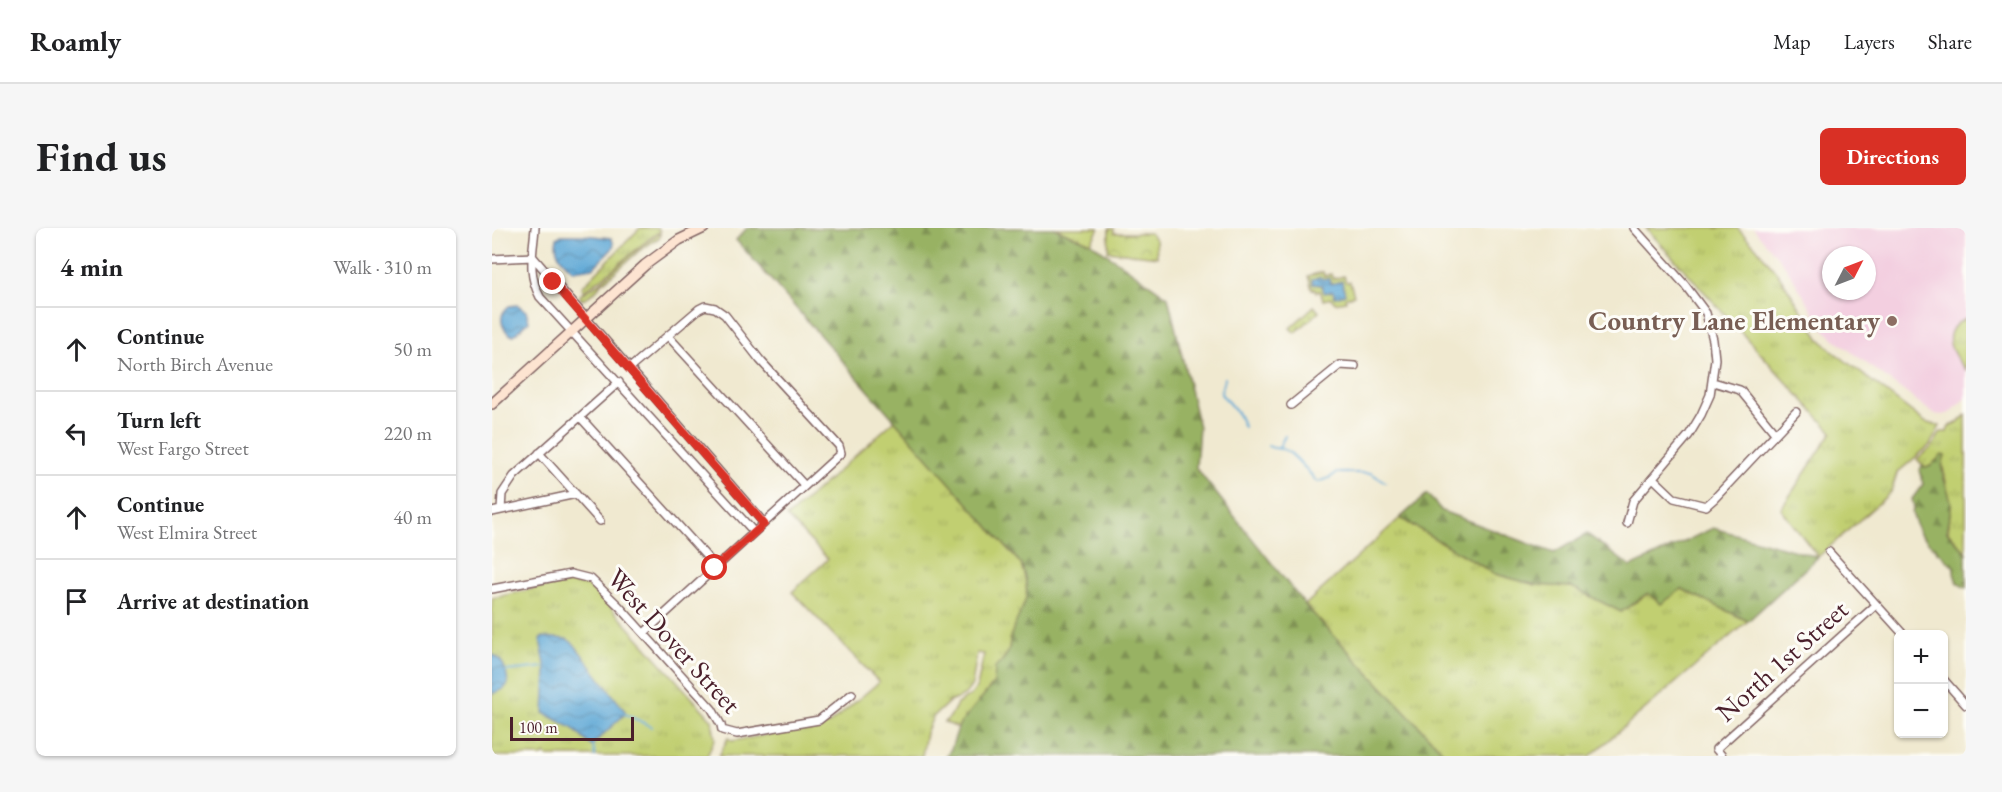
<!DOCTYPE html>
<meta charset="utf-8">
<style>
:root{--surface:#fff;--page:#f6f6f6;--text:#202124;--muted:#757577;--line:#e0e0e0;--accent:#d93025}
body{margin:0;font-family:"EB Garamond",serif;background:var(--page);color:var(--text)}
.controls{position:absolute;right:18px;bottom:18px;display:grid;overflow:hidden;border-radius:9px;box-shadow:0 2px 4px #0004}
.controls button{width:54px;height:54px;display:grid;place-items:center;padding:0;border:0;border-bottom:2px solid var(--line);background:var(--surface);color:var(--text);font:30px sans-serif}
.compass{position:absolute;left:1330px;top:18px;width:54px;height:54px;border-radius:50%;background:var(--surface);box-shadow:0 2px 4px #0004;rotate:48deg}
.scale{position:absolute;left:18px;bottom:15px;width:124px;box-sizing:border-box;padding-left:6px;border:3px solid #4a1f2b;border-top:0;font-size:16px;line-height:21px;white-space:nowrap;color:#4a1f2b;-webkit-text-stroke:4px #fdfcf7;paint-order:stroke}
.stop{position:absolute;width:18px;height:18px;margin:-14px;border:4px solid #d93025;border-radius:50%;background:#fff}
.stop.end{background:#d93025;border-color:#fff;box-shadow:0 2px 6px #0008}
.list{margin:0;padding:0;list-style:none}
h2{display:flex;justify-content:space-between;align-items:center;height:78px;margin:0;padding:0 24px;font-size:26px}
h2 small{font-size:20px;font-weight:400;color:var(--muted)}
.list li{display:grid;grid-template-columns:39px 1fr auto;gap:18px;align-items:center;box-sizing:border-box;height:84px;padding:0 24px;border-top:2px solid var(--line)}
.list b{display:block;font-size:22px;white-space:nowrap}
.list p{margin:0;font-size:20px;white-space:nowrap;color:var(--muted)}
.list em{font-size:20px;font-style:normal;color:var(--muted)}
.icon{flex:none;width:33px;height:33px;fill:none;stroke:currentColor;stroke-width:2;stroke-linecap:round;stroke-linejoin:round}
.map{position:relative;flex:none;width:1474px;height:528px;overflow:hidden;border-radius:9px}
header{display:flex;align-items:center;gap:36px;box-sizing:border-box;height:84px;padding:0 30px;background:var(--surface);border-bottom:2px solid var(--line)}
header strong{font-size:28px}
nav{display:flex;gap:33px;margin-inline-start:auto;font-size:21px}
.intro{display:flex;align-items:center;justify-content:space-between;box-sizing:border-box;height:144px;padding:0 36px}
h1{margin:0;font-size:42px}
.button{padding:15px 27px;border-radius:9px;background:var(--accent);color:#fff;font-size:21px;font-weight:700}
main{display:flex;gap:36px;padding:0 36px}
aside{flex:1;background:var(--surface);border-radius:9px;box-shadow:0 2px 4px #0004}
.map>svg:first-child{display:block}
.built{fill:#f3cfe0;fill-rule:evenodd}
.grass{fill:url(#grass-tufts);stroke:#86774e;stroke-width:1.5}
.forest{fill:url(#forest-firs);stroke:#716847;stroke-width:1.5}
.park{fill:url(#park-crowns);stroke:#86774e;stroke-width:1.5}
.garden{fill:url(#garden-dots);stroke:#86774e;stroke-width:1.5}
.pitch{fill:#c1cf71;stroke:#86774e;stroke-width:1.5}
.water{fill:url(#water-waves);stroke:#546480;stroke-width:1.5}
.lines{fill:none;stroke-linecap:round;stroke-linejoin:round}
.stream{stroke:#5ea8d6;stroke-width:2}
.minor-casing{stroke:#846665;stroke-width:10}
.secondary-casing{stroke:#846665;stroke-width:12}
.minor{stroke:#fff;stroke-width:7}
.secondary{stroke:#fde4d1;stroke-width:9}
.route{stroke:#d93025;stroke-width:8}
.education-dot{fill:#8d6e63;stroke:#fdfcf7;stroke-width:2}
.labels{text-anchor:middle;stroke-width:6;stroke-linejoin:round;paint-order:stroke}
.education-label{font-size:27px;font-weight:bold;fill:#785e54;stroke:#fdfcf7;text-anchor:end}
.street-label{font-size:27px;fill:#4a1f2b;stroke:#fdfcf7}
</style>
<header>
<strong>Roamly</strong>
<nav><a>Map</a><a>Layers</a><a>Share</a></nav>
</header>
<div class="intro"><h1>Find us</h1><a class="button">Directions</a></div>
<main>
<aside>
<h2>4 min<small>Walk · 310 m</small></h2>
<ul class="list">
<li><svg class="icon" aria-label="ahead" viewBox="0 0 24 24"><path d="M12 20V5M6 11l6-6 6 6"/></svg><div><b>Continue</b><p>North Birch Avenue</p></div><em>50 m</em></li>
<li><svg class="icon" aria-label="left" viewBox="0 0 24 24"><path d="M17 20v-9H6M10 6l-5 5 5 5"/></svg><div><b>Turn left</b><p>West Fargo Street</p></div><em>220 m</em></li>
<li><svg class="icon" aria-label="ahead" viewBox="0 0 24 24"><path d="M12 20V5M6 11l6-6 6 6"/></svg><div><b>Continue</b><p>West Elmira Street</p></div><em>40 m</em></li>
<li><svg class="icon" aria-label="arrive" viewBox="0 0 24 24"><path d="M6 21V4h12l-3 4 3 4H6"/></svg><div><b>Arrive at destination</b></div></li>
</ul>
</aside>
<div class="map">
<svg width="1474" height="528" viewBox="0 0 1474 528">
<defs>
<pattern id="grass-tufts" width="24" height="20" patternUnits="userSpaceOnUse" patternTransform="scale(1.5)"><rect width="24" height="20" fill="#c1cf71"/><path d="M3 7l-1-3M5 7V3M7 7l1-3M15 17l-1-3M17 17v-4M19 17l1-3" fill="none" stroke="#a7b162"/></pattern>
<pattern id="forest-firs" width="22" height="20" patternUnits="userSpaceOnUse" patternTransform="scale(1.5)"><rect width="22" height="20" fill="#98b263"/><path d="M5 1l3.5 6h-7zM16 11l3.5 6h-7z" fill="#7e9052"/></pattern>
<pattern id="park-crowns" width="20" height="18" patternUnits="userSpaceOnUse" patternTransform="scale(1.5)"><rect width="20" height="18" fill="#c1cf71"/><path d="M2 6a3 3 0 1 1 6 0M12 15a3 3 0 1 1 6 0" fill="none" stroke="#a7b162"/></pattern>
<pattern id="garden-dots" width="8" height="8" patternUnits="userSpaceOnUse" patternTransform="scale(1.5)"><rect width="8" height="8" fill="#c1cf71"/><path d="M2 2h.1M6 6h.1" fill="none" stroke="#a7b162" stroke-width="1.8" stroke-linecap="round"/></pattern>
<pattern id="water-waves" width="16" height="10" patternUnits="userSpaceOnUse" patternTransform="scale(1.5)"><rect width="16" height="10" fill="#5ea8d6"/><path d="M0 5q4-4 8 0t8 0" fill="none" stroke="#5088ae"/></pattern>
</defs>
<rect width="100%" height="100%" fill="#fdfcf7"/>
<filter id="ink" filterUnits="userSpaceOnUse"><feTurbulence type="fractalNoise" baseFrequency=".0167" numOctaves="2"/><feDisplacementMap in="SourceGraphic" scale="12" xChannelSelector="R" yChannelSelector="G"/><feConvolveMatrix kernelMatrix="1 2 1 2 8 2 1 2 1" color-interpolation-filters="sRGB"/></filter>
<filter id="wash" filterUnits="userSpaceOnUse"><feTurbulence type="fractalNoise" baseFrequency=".008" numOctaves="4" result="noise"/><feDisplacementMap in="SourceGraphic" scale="24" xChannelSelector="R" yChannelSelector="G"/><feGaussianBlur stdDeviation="1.35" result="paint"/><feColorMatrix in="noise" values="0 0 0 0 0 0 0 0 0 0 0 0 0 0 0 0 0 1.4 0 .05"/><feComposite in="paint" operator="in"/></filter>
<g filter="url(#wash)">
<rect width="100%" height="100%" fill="#f0e9d0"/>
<!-- built -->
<path class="built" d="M1261 0H1474V170L1458 185 1451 187 1442 186 1342 111 1331 100 1294 39ZM1339 27H1375V63H1339Z"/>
<!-- grass -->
<path class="grass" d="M148 0H166L168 3C141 21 119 46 91 63L90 59Z
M562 0H607L599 15Z
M1154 0H1245L1263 18 1287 47 1327 110 1338 121 1433 194 1448 198 1438 217 1405 245 1399 264 1326 329 1289 281 1340 204Z
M168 5V9L147 23 113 53H110C108 60 96 71 88 71V67L106 56 140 26Z
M1474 90V142C1459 125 1446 104 1474 90Z
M1474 187V324L1456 304 1459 278 1450 235 1453 229 1450 228 1437 239 1433 240 1425 231 1440 219 1449 204H1455L1457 198 1465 195Z
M403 192 529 336 534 353 535 372 518 414 517 422 502 455 466 500 452 494 458 489 465 476 479 467 485 459 492 426 485 425 480 457 472 468 457 474 441 489 434 505 430 528H227L236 510 240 513 337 496 387 454 300 364 336 331 295 289Z
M908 290 1003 346 1044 357 1080 359 1129 384 1157 365 1190 361 1256 393 1098 528H955L813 377Z
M78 355 97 358 108 367 220 492 223 511 215 528H55L53 526 50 528H0V370L45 360Z"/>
<!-- forest -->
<path class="forest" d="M255 0H562L599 15 676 69 707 199 704 240 813 377 955 528H454L459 521 467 497 502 455 503 440C508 434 515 430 517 421 518 417 517 412 519 407 530 375 542 373 529 336L244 12Z
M1450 227 1453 228C1445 244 1457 259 1459 275 1460 285 1454 294 1455 304L1474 324V360C1465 357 1461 348 1462 339L1427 305 1420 285 1422 279 1420 271 1431 256 1427 242 1431 237 1433 240 1437 239Z
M935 266 950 283 1062 325 1095 306 1139 339 1221 300 1326 329 1256 393 1190 361 1169 376 1156 365 1129 384 1080 359 1044 357 1003 346 908 290Z"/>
<!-- park -->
<path class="park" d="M617 1H622V5H658L664 12 665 29 616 23Z"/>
<!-- garden -->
<path class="garden" d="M822 78 827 84 803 105 798 100Z"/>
<!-- pitch -->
<path class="pitch" d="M831 44 832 48 840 46 841 51 852 48 854 54H858L862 67 853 70 854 73 843 75 839 70 831 72 828 63 824 64 823 60 820 61 816 48Z"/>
<!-- water -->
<path class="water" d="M69 7H91L119 10 122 16 120 21 101 40 81 43C71 33 61 26 65 10Z
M828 49 831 51 837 50 839 56 850 53 853 66 843 69 841 63 832 65 830 57 821 56 820 51Z
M26 77 34 83 37 93 22 107H19C8 100 6 86 17 78Z
M51 409 75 411 82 416 133 483V486L99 518 80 500 52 485 54 442 48 411Z
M0 426C12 432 15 443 16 456L12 461 0 466Z"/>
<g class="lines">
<!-- stream -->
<path class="stream" d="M733 150 729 166 746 186 752 199
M776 218C783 222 789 219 795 223 801 226 820 247 823 252L826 254 837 250 845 245H879L893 254
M787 219 793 208
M14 443 53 439
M133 486 160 499
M101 517 103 528"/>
</g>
</g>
<g filter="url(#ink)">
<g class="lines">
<!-- minor casing -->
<g class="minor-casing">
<path id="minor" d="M43 0C41 26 35 45 48 69L262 304
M41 29 272 295
M0 31 41 29
M176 108 313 258
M138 140 207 81 213 78 223 80 233 87 268 132 347 218 349 225 152 405
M1221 154 1248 162 1283 205
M799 177 848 137 863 138
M88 189 224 339
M47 225 108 293
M1161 250 1182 270 1214 278 1222 271 1304 184
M9 282 10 266 22 248 127 154
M0 284 84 266
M1135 295 1141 273 1197 207 1209 187 1218 167 1223 131 1221 112 1214 85 1193 57 1142 0
M1337 324 1411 406
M0 361 79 346 99 351 127 378 220 481 229 497 230 502 245 506 327 492 360 466
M1452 452 1474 477
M1230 528 1224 521 1384 377"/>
</g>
<!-- secondary casing -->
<g class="secondary-casing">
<path id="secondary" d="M0 176 153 37 187 12 212 0"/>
</g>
<!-- minor -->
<use href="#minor" class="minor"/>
<!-- secondary -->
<use href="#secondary" class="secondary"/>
</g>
</g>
<g class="lines" filter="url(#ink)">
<!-- route -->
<path class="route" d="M61 54 272 296 223 340"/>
</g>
<!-- markers -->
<circle class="education-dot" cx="1400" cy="93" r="6"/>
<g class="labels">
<!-- education labels -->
<g class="education-label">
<text x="1388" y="102">Country Lane Elementary</text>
</g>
<!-- street labels -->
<g class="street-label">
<text transform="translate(182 413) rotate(48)" y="9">West Dover Street</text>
<text transform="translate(1290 433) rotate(-42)" y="9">North 1st Street</text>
</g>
</g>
</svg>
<div class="controls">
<button>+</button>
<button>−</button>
</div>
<svg class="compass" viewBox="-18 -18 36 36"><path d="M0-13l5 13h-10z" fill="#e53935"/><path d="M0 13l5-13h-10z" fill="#757577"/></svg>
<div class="scale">100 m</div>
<div class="stop" style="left:223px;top:340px"></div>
<div class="stop end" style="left:61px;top:54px"></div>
</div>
</main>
